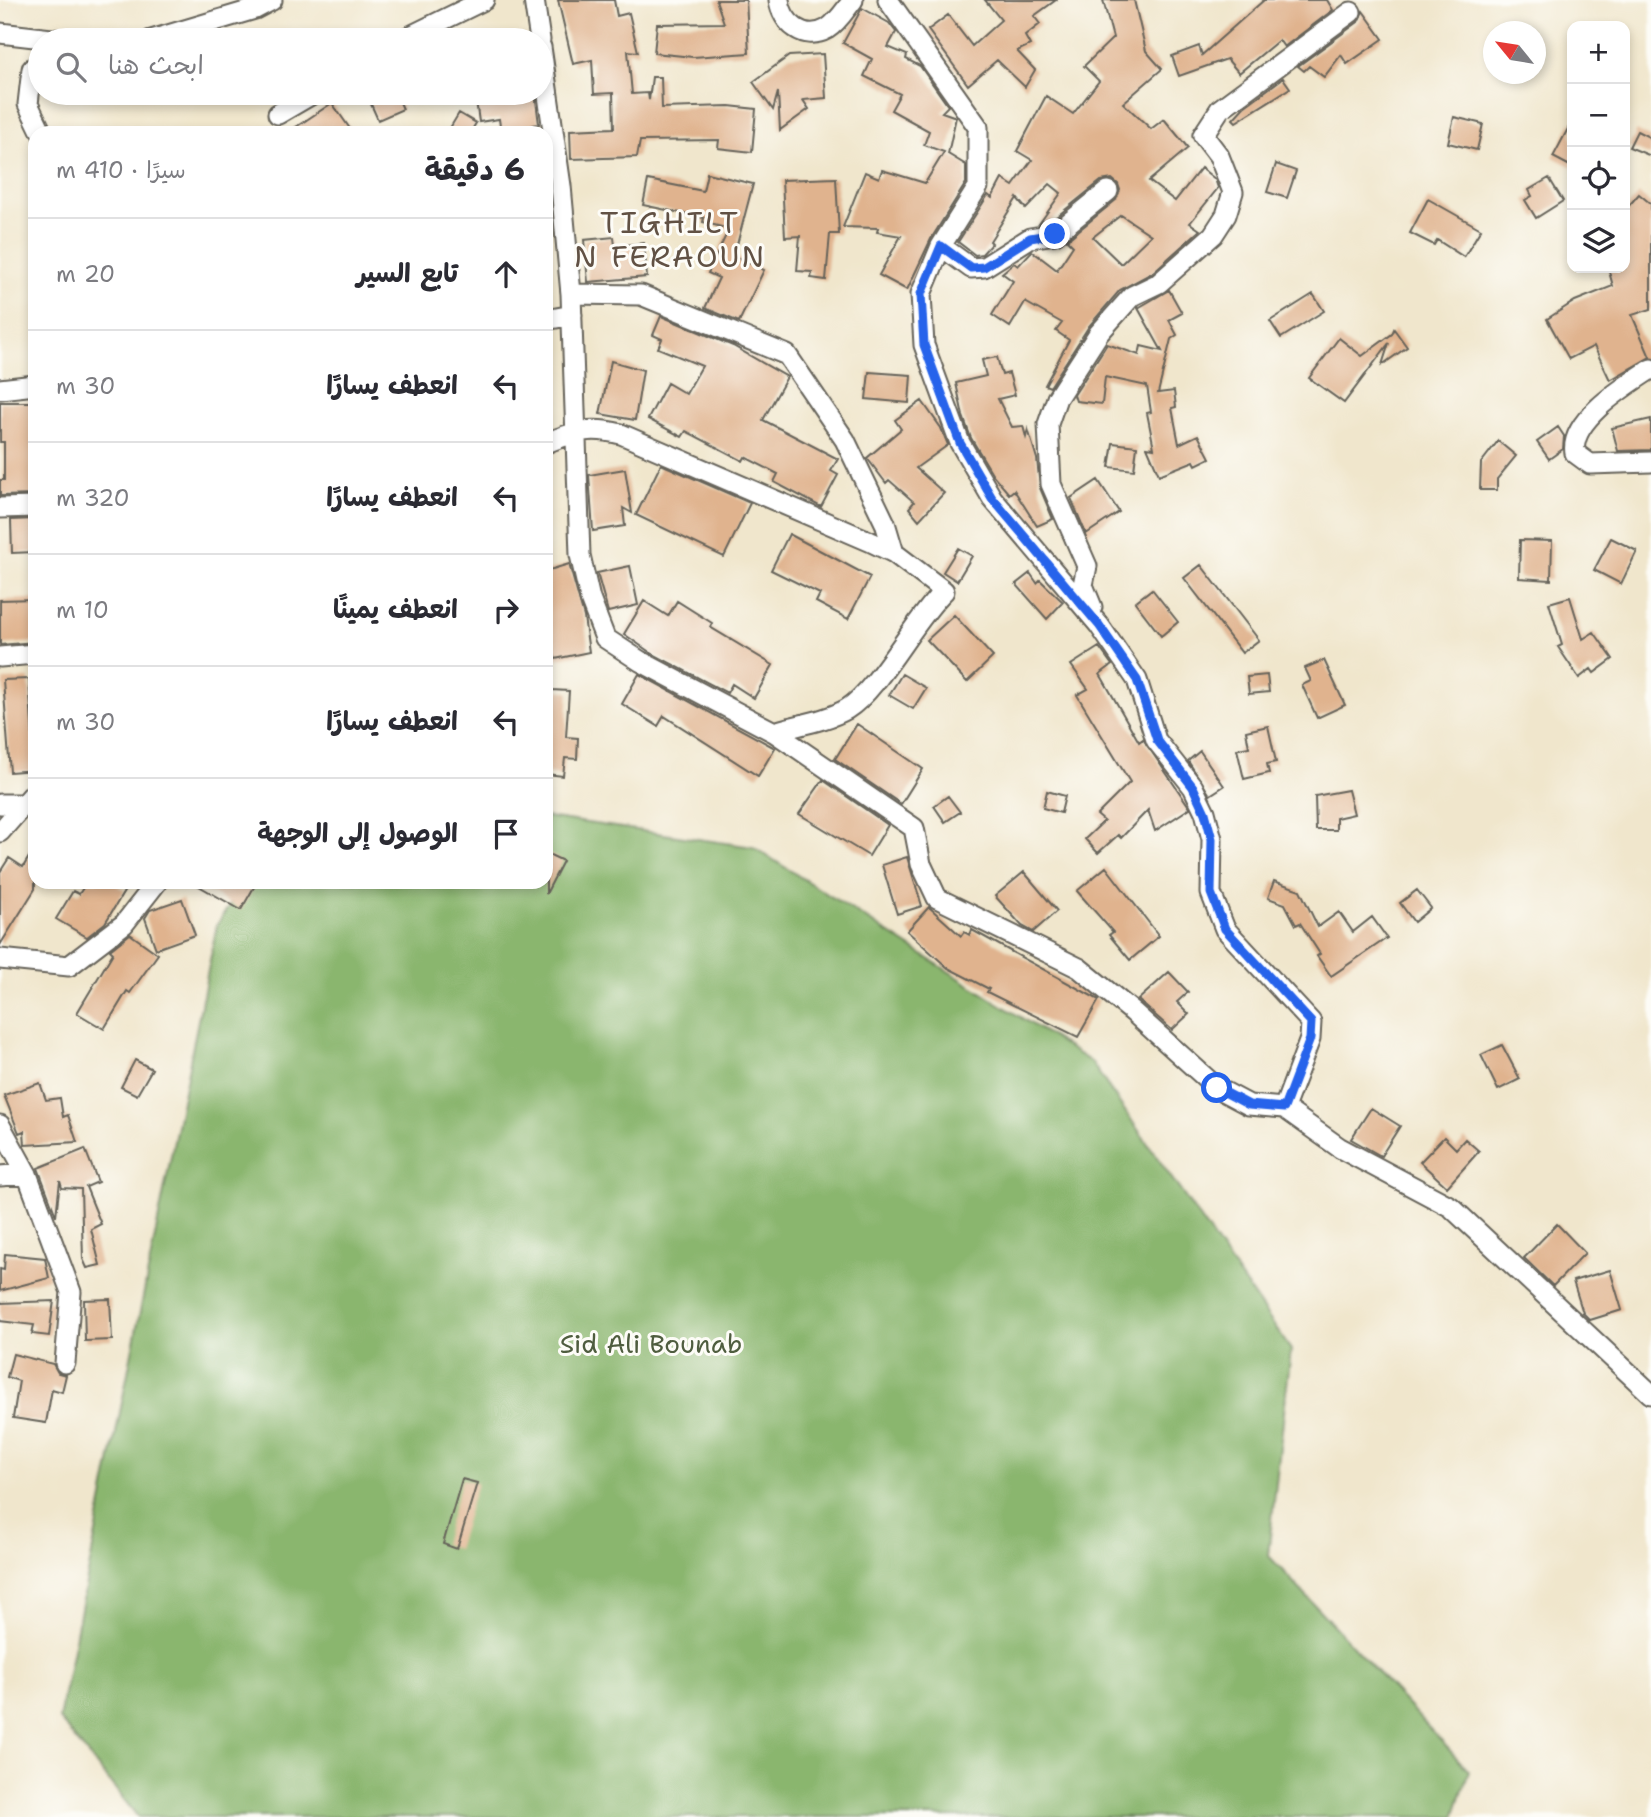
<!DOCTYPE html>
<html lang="ar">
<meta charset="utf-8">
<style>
:root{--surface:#fff;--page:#f2f2f3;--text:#2b2b33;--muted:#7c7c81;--line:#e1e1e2}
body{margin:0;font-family:"Shantell Sans","Playpen Sans Arabic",sans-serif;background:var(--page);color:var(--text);direction:rtl}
.controls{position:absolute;right:21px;top:21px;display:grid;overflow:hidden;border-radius:14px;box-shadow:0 4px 10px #0003}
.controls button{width:63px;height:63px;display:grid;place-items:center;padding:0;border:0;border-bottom:2px solid var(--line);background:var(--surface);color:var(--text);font:35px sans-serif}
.compass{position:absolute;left:1483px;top:21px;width:63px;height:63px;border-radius:50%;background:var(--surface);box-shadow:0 4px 10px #0003;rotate:300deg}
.stop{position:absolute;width:21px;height:21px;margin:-16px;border:5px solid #2563eb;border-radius:50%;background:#fff}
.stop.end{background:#2563eb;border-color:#fff;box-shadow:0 2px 7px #0008}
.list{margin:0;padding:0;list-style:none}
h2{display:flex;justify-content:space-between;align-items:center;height:91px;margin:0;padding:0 28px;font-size:30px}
h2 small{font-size:23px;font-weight:400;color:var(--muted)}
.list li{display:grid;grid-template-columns:46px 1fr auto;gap:21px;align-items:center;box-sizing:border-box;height:112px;padding:0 28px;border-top:2px solid var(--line)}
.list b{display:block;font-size:26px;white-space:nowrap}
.list em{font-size:23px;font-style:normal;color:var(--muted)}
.icon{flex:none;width:38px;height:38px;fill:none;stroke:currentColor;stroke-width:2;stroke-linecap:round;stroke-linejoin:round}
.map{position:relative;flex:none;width:1651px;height:1817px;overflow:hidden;direction:ltr}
.search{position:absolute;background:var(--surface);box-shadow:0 4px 10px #0003;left:28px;top:28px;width:525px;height:77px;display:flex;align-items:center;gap:18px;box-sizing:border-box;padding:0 24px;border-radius:38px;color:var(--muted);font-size:26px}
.panel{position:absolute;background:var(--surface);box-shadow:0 4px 10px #0003;left:28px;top:126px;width:525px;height:763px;border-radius:21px;direction:rtl}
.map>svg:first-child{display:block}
.forest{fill:#8ab66e;stroke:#536945;stroke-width:2}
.building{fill:#e0b38e;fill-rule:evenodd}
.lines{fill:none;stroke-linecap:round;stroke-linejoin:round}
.street-casing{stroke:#66635a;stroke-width:23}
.street{stroke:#fff;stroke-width:19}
.route{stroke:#2563eb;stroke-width:9}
.labels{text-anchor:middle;stroke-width:6;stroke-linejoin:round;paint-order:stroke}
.park-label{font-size:26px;fill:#4f5d3f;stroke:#fdfcf7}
.quarter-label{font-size:30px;letter-spacing:2px;fill:#615144;stroke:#fdfcf7}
</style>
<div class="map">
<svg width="1651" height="1817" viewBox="0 0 1651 1817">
<rect width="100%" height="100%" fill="#fdfcf7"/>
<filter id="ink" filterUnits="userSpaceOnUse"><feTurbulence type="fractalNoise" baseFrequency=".0143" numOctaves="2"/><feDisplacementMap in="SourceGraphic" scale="14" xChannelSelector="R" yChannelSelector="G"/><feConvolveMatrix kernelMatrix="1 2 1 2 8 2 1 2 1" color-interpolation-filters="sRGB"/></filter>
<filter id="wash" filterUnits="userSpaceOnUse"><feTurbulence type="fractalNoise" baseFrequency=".00686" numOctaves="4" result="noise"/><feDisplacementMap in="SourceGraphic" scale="28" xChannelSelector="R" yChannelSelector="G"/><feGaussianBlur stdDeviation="1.57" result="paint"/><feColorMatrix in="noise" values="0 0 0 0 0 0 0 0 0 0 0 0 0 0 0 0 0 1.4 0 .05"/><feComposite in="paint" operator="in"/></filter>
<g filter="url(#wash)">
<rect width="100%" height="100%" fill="#f0e6cc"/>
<!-- forest -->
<path class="forest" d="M546 817 753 847 1091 1062 1291 1350 1268 1555 1469 1771 1454 1817H138L59 1719 217 925 244 882H546Z"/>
<g id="blocks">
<!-- building -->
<path class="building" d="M558 0H614L617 16 629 13 638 52 628 51 632 94 648 93 649 100 652 77H661L662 108 729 106 756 109 752 152 718 148 719 140 640 141 637 157 571 159 570 130 614 128 613 93 594 94 592 60 573 64Z
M716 0H746L749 53 693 57 654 53 657 24 724 23Z
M985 0H1056L1034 16 1040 24 1025 36 1030 45 1017 51 1035 70 1025 87 997 60 968 85 928 30 948 15 972 46 1001 20Z
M1103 0H1134L1146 51 1162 69 1123 103 1151 129 1164 119 1188 148 1149 181 1175 201 1201 168 1215 179 1218 188 1190 223 1200 230 1152 273 1120 290 1089 326 1050 387 1045 385 1069 340 1056 331 1062 323 1025 302 1010 327 992 315 1013 281 1002 273 1014 263 1018 266 1032 251 1057 270 1073 246 1067 240 1116 200 1120 190 1118 184 1112 179 1101 181 1050 222 1039 224 1061 193 1050 184 1026 209 1017 198 990 241 992 243 982 254 975 255 958 242 988 195 992 198 1002 179 1013 186 1032 160 1017 151 1046 96 1073 114 1099 81 1084 66 1113 38ZM1121 215 1151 235 1121 264 1093 237Z
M1264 0H1327L1333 10 1284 47 1279 40 1239 73 1227 59 1179 76 1172 56 1199 46 1202 55Z
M862 8 889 23 896 32 888 47 907 55 906 59 920 66 948 106 942 112 956 117 948 154 966 165V183L931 239 907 290 879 275 901 236 877 232 878 228 843 227 865 172 879 178 882 170 925 183 944 152 924 145 929 131 891 110 900 94 864 76 872 59 843 43Z
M1363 11 1383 39 1347 64 1341 55 1324 77 1309 66 1304 71 1298 66 1358 22Z
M823 54 826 98 803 100 809 109 780 130 778 92 773 110 753 82 789 56Z
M1283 78 1290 88 1236 122 1233 119 1244 107Z
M366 93H396L403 109 378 120Z
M475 93H535L539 124 533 125 534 133H501L499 119 479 122Z
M332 103 353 133H287Z
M459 113 476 123 470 133H447Z
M1454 117 1483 124 1477 150 1448 143Z
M1572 121V167L1553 157Z
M1637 131 1651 138V156L1629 147Z
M1276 164 1296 171 1287 198 1267 192Z
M707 173 753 184 734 256 764 270 739 322 705 308 719 278 708 273 729 229 703 222 704 218 643 205 648 180 703 191Z
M836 178 839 234H830L826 280 811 278 812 272 797 271 800 236 785 237 782 180Z
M1549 178 1563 201 1536 218 1525 200 1532 196 1529 190Z
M1639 194 1651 204V309L1632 315 1650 357 1610 380 1594 346 1569 359 1547 319 1575 301 1613 286 1608 268H1625V210Z
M1428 199 1481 229 1464 257 1437 240 1434 245 1410 233Z
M614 237 615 246 644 243 647 277 588 282 584 240Z
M1169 290 1182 313 1169 320 1177 335 1171 339 1158 393 1174 391 1176 407 1172 408 1179 444 1198 435 1210 458 1196 465 1194 461 1159 475 1147 447 1154 448 1147 413 1151 412 1147 386 1105 377 1102 404 1076 401 1074 395 1107 344 1139 355 1141 346 1162 351 1138 308Z
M1313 294 1324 311 1281 338 1270 321Z
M661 316 733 346 787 377 763 420 838 459 831 471 838 475 821 507 774 482 778 474 745 457 743 461 686 431 682 437 648 419 667 383 686 394 702 366 658 348 662 339 653 335Z
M1394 329 1407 347 1382 365 1389 343 1344 403 1309 378 1339 338 1362 356 1392 334Z
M997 357 1002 375 1009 373 1015 395 998 399 1012 427 1023 426 1026 437 1028 429 1037 459 1040 488 1053 519 1037 526 1014 490 1009 494 993 475 971 438 963 416 956 383 986 376 982 360Z
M611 361 643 370 635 420 600 414Z
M869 372 911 375 909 403 866 399Z
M922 401 941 428 948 445 916 468 944 493 919 520 909 508 914 502 889 480 886 483 867 458 901 429 895 420Z
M0 402H34L35 495 0 496V480H4V442H0Z
M1651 419V450L1618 451 1612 428Z
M1558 427 1564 436 1563 449 1549 459 1537 442Z
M1498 441 1516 456 1497 479V490H1480L1481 463Z
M1113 443 1137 446 1134 470 1109 467Z
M661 464 750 503 724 557 636 515Z
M625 469 632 513 623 508 625 526 593 531 589 475Z
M1098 480 1119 512 1086 534 1071 498Z
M35 519V552L12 553 11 520Z
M789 534 870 577 848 619 816 602 820 594 771 570Z
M1611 538 1637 551 1621 584 1594 570Z
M1520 540 1552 541 1551 580 1519 578Z
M958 548 972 556 957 581 943 572Z
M569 564 584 617 589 652 555 659 546 615V571Z
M1201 565 1259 640 1242 653 1184 578Z
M630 566 638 605 608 612 597 573Z
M1030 573 1037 583 1040 580 1063 602 1047 619 1016 584Z
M1152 589 1178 622 1161 636 1135 602Z
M1570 597 1583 639 1594 632 1613 659 1594 673 1591 669 1579 678 1558 647 1562 645 1549 603Z
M35 599V642L0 645V600Z
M644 601 668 616 677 601 712 623 710 627 773 665 754 698 732 684 727 693 651 653 624 634Z
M954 615 993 657 967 682 927 640Z
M1099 647 1112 665 1100 674 1139 742 1143 739 1190 808 1155 831 1148 810 1121 838 1118 835 1098 853 1085 839 1104 821 1097 815 1130 782 1077 695 1088 689 1071 665Z
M1324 660 1345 705 1317 718 1302 685 1311 681 1305 668Z
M639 674 775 748 758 776 664 716 658 726 622 704Z
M902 674 926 688 913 709 889 695Z
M1267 675 1269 692 1249 694 1247 677Z
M29 679 35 770 10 772 3 680Z
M551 690 569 691 566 737 578 738 577 759 565 758 563 776 546 774V693H551Z
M857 724 923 769 901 804 835 759Z
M1268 726 1276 762 1267 764 1269 773 1244 779 1237 749 1249 747 1246 731Z
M1200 751 1224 786 1210 795 1188 761Z
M823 780 888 825 869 856 799 814Z
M1348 790 1354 814 1336 818V830H1316L1315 796Z
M1047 791 1065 796 1061 813 1043 808Z
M948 796 960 812 945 822 934 806Z
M35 847V889L0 945V872L9 858 23 867Z
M546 853 563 861 546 894Z
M907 857 922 906 897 914 882 865Z
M1106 867 1159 936 1130 960 1109 935 1113 932 1077 891Z
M1024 872 1057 911 1033 932 1022 926 995 896Z
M1274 881 1300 890 1318 927 1339 912 1353 932 1372 917 1387 938 1331 976 1317 956 1320 954 1300 923 1296 925 1285 904 1268 898Z
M87 882H111L125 890 105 923 87 937 56 919 73 891 79 894Z
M192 882H257L241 910Z
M1417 890 1431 908 1414 922 1400 903Z
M182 899 195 935 156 949 145 918 150 910Z
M929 907 961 936 964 932 970 935 972 930 1099 1000 1078 1037 987 992 989 989 948 968 907 931Z
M130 934 158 954 130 993 127 991 104 1029 77 1013 113 953 110 950Z
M1169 972 1188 992 1177 1002 1189 1014 1172 1030 1138 1000Z
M1502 1045 1520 1079 1498 1090 1481 1055Z
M135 1060 152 1069 137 1095 121 1087Z
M40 1083 46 1100 60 1098 63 1117 68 1115 77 1142 25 1145 24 1131 19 1133 4 1095Z
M1371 1108 1400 1126 1381 1156 1351 1139Z
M1444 1137 1456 1149 1465 1139 1479 1151 1447 1187 1420 1162Z
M85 1149 98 1182 86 1187 101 1224 91 1229 100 1265 87 1268 83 1259 81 1189 62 1188 60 1181 56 1216 38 1168Z
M1557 1224 1585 1253 1553 1286 1524 1258Z
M5 1254 45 1258 49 1278 0 1291V1269L4 1270Z
M1610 1270 1622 1310 1590 1320 1583 1313 1573 1281Z
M110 1299 112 1340 85 1341 84 1300Z
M54 1301 49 1336 32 1334 34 1325 0 1321V1303Z
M13 1354 53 1364 58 1373 66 1375 62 1392 52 1389 46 1423 13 1418 19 1381 7 1377Z
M462 1479 477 1483 457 1549 443 1544Z"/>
</g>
</g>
<g filter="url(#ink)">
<use href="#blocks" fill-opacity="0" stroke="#66635a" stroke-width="2"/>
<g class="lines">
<!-- street casing -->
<g class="street-casing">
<path id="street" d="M534 0 540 40
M779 0C782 23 804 42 827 29 838 22 845 10 853 0
M888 0 978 127V187L941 246 921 294 924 345 960 443 992 498 1099 625 1137 680 1156 740 1193 787 1205 812 1212 839 1211 893 1225 929 1311 1022 1310 1039 1284 1108
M0 33 60 40
M151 40 255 9 272 0
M402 40 484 0
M541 47 561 186 571 294 580 555 590 599 605 638 640 661 774 732 914 828 921 864 937 898 1079 968 1133 1012 1217 1088 1249 1105 1284 1108 1340 1148 1451 1207 1651 1394
M40 62 32 69 28 104 42 133
M278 114 314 93
M941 246 971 268 984 267 1030 238 1055 234 1108 191
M571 294 641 295 787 355 845 440 885 523 894 553
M546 320 572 315
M1651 369C1627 385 1569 420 1575 453L1590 464 1651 462
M0 389 35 385
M546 443C576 431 590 426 621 434L869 541 894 553 944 591C913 621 879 689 847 709 826 721 797 725 774 732
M0 508 35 507
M1092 607 1083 585 1087 566 1051 484 1048 424 1057 398 1099 333 1132 296 1159 283 1213 235 1226 215 1233 192 1219 156 1203 135 1220 109 1351 12
M0 657 35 654
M0 804H22
M0 832 35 792
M0 959 69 966 124 924 157 882
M0 1125 27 1174 71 1292 65 1363
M0 1176 27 1174"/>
</g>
<!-- street -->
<use href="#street" class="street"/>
</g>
</g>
<g class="lines" filter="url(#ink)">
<!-- route -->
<path class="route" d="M1055 234 1030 238 984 267 971 268 941 246 921 294 924 345 960 443 992 498 1099 625 1137 680 1157 740 1193 787 1205 813 1212 839 1211 893 1225 929 1311 1022 1310 1039 1284 1108 1249 1105 1217 1088"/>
</g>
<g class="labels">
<!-- park labels -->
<g class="park-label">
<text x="651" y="1353">Sid Ali Bounab</text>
</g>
<!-- quarter labels -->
<g class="quarter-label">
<text x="670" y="233">TIGHILT<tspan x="670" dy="34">N FERAOUN</tspan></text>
</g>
</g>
</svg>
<div class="controls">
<button>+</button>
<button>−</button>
<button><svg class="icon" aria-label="locate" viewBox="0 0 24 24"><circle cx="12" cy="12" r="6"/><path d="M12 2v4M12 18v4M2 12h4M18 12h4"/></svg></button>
<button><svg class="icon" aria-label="layers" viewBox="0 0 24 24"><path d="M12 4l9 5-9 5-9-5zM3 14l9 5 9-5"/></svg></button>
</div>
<svg class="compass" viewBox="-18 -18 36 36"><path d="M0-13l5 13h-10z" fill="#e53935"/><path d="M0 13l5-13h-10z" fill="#7c7c81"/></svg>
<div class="stop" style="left:1217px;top:1088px"></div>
<div class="stop end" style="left:1055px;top:234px"></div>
<div class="search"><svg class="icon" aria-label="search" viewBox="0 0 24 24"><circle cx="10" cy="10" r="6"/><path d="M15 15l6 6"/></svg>ابحث هنا</div>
<section class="panel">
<h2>6 دقيقة<small>سيرًا · 410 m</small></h2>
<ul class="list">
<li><svg class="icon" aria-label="ahead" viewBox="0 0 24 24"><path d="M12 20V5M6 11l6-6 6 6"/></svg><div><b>تابع السير</b></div><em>20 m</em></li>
<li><svg class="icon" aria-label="left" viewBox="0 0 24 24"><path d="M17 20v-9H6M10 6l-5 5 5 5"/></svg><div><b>انعطف يسارًا</b></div><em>30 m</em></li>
<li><svg class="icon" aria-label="left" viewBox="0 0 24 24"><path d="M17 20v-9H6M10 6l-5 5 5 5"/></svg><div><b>انعطف يسارًا</b></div><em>320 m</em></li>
<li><svg class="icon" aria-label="right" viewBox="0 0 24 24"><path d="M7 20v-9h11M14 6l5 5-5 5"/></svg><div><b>انعطف يمينًا</b></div><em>10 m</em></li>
<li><svg class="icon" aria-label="left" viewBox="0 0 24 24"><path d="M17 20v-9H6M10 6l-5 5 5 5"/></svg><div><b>انعطف يسارًا</b></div><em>30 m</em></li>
<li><svg class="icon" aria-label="arrive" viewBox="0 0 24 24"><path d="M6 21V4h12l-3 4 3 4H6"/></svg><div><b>الوصول إلى الوجهة</b></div></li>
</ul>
</section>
</div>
